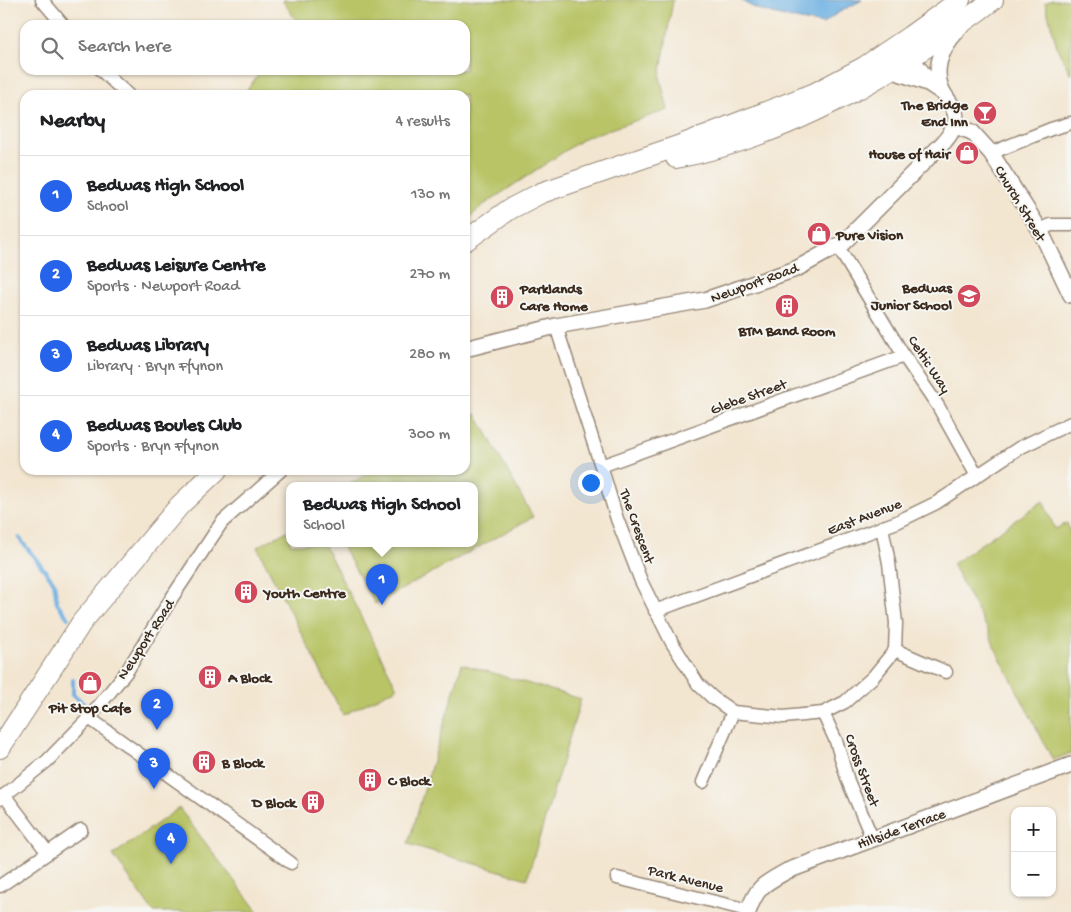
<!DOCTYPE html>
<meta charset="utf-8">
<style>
:root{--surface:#fff;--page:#f6f6f6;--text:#202124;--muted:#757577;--line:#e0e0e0;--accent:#2563eb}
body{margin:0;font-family:"Gochi Hand",sans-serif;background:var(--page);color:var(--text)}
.controls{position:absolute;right:15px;bottom:15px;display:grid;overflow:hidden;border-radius:10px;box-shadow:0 1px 4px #0004}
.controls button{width:45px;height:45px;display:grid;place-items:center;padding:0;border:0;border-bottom:1px solid var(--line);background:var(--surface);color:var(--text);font:25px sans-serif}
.you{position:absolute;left:590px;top:482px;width:18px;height:18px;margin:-12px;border:4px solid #fff;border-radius:50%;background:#1a73e8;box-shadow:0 0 0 8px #1a73e833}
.badge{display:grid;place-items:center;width:32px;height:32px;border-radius:50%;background:var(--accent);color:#fff;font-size:16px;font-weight:700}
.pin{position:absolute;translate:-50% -41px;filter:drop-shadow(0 1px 2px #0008)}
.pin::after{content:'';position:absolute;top:26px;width:18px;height:15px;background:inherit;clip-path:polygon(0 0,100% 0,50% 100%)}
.popup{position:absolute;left:286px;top:482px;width:192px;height:65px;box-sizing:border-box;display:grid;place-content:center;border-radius:10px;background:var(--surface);filter:drop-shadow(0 1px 4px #0005);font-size:16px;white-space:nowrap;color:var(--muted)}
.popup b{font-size:19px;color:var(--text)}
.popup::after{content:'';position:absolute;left:50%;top:100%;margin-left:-10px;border:10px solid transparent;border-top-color:var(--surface)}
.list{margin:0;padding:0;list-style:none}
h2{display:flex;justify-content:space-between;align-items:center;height:65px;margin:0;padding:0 20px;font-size:21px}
h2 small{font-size:16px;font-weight:400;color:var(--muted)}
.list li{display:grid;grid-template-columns:32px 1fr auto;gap:15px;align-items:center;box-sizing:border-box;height:80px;padding:0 20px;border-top:1px solid var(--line)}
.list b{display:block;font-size:19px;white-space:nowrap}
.list p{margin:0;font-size:16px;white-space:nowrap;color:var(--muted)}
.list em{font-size:16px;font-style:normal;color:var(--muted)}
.icon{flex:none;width:28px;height:28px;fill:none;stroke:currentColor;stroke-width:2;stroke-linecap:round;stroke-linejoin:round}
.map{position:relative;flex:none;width:1071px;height:912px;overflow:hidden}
.search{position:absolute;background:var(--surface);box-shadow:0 1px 4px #0004;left:20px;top:20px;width:450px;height:55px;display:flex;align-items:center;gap:12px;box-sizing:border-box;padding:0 18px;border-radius:15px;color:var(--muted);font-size:19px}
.panel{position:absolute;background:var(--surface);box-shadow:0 1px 4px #0004;left:20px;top:90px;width:450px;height:385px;border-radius:15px}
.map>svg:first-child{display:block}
.green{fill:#b8c466;stroke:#7a7742}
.water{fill:#6db0e2;stroke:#546d80}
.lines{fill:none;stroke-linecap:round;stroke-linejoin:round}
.stream{stroke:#6db0e2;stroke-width:4}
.minor-casing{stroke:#978878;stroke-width:15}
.tertiary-casing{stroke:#978878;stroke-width:18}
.primary-casing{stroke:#978878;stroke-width:22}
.minor{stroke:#fff;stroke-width:12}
.tertiary{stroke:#fff;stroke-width:15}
.primary{stroke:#fff;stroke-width:20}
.labels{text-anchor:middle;stroke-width:4;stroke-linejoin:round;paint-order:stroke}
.poi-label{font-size:15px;font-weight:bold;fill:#3b2a1e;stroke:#f6f6f2;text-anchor:start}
.street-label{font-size:15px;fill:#3b2a1e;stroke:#f6f6f2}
</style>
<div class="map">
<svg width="1071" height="912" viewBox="0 0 1071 912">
<rect width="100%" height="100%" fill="#f6f6f2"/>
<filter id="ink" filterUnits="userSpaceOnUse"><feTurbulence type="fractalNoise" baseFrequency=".02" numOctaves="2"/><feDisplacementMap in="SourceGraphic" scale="10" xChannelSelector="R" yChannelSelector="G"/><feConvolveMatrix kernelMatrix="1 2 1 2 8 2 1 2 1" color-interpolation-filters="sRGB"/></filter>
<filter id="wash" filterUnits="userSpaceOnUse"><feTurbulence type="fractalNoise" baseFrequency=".0096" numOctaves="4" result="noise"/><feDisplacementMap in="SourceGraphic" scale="20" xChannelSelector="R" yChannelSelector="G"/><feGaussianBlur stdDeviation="1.12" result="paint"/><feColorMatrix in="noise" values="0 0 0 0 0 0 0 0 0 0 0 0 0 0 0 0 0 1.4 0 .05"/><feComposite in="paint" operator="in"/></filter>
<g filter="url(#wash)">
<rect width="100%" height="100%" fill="#f3e6d1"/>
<!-- green -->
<path class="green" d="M282 0H673L660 77 668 110 586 137 482 206 465 222V95H244L261 70H465V25H292L296 20Z
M1052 0H1071V75L1058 50 1045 3Z
M476 414 533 517 375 604 341 544H474V486H345L374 470H465V420Z
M1043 501 1055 529 1067 523 1071 536V753L1053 760 994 646 989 632 952 564Z
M289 530 290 544H324L397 688 343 715 257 547Z
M462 664 581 699 527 879 408 844Z
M179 808 258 912H153L113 855Z"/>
<!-- water -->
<path class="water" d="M741 0H862L836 14 823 24C801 20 758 14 741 0Z"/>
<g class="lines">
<!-- stream -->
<path class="stream" d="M19 538 54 582 57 603 68 618
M73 680V694L85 705"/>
</g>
</g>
<g filter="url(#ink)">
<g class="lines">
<!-- minor casing -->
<g class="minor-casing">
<path id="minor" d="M42 0 63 25
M101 70 128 95
M991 153 1051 129 1071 123
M1040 230 1051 225H1071
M838 247 904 356 938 406 977 476
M556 326 601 466 617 519 641 581 671 641 698 684 713 698 733 712 783 717 823 713 845 702 873 677 895 650 896 623 889 563 882 527
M601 466 904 356
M655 611 897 522 936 503 1019 448 1071 423
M895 650 946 672
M823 713 836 741 848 781 872 838
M89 718 291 863
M703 782 733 712
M4 795 48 853
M0 799 47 761 89 718 127 671 171 599 222 522 281 470
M617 878 748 910
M0 886 81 830"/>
</g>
<!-- tertiary casing -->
<g class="tertiary-casing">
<path id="tertiary" d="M905 49 931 85 943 93
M891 70 930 84
M955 126 972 132 991 153 1040 230 1071 295
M465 349 556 326 705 300 796 269 843 243 944 142C950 135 956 127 956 118 956 109 949 102 944 94 931 72 941 48 957 31
M748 912C757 886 764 884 787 871L1071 765"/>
</g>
<!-- primary casing -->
<g class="primary-casing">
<path id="primary" d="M676 158C792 136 900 70 993 0
M465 241 510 209 541 193 678 146 815 93 864 67 910 36 960 0
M0 748 82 622 180 505 217 470"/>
</g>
<!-- minor -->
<use href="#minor" class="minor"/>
<!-- tertiary -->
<use href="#tertiary" class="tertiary"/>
<!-- primary -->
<use href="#primary" class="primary"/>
</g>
</g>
<!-- icons -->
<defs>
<g id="bar-disc" transform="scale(1.25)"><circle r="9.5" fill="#d1495b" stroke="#f6f6f2"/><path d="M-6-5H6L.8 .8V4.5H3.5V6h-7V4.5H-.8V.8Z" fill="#fff"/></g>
<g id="shop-disc" transform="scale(1.25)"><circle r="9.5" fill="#d1495b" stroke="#f6f6f2"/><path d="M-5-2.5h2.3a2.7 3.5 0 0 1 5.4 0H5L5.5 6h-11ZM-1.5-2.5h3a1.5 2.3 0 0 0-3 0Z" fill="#fff"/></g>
<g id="school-disc" transform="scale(1.25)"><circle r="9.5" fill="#d1495b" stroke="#f6f6f2"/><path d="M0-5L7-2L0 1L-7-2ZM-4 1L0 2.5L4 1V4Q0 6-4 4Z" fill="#fff"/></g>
<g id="building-disc" transform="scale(1.25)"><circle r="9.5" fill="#d1495b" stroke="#f6f6f2"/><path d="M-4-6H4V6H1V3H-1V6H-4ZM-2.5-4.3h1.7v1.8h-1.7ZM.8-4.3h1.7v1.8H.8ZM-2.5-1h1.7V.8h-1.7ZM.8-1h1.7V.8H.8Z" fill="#fff"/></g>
</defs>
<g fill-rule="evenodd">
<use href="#bar-disc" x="985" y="113"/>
<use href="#shop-disc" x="967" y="153"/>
<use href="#shop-disc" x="819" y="234"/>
<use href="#school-disc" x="969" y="296"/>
<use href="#building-disc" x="502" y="297"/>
<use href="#building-disc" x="787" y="306"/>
<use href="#building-disc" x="246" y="592"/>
<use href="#building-disc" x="210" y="677"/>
<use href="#shop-disc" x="90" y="683"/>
<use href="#building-disc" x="204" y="762"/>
<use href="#building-disc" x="370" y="780"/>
<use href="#building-disc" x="313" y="802"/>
</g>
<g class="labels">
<!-- poi labels -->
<g class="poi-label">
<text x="968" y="109" text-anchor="end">The Bridge<tspan x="968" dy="17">End Inn</tspan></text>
<text x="950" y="158" text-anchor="end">House of Hair</text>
<text x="836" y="239">Pure Vision</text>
<text x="952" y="292" text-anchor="end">Bedwas<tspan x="952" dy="17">Junior School</tspan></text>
<text x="520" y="293">Parklands<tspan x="520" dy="17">Care Home</tspan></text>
<text x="787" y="335" text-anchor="middle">BTM Band Room</text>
<text x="264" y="597">Youth Centre</text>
<text x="228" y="682">A Block</text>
<text x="90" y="712" text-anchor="middle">Pit Stop Cafe</text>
<text x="222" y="767">B Block</text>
<text x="388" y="785">C Block</text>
<text x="296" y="807" text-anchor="end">D Block</text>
</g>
<!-- street labels -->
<g class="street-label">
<text transform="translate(1021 203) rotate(59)" y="5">Church Street</text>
<text transform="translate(754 282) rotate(-20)" y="5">Newport Road</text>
<text transform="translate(930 364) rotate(57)" y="5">Celtic Way</text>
<text transform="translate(748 396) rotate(-20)" y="5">Glebe Street</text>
<text transform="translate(864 516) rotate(-21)" y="5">East Avenue</text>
<text transform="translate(638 526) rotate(70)" y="5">The Crescent</text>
<text transform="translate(145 639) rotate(-57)" y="5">Newport Road</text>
<text transform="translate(863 770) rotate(70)" y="5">Cross Street</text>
<text transform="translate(901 828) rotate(-20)" y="5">Hillside Terrace</text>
<text transform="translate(686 878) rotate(14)" y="5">Park Avenue</text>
</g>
</g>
</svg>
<div class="controls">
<button>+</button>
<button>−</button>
</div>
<div class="you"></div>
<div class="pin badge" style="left:382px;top:605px">1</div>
<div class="popup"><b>Bedwas High School</b>School</div>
<div class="pin badge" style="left:157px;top:730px">2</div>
<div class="pin badge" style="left:154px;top:789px">3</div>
<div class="pin badge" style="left:171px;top:864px">4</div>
<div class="search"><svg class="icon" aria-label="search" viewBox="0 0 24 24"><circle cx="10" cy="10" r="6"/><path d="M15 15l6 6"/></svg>Search here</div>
<section class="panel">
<h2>Nearby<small>4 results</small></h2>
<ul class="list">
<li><span class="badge">1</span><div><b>Bedwas High School</b><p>School</p></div><em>130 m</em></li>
<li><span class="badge">2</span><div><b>Bedwas Leisure Centre</b><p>Sports · Newport Road</p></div><em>270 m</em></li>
<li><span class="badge">3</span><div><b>Bedwas Library</b><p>Library · Bryn Ffynon</p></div><em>280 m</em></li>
<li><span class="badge">4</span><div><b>Bedwas Boules Club</b><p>Sports · Bryn Ffynon</p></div><em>300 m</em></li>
</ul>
</section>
</div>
